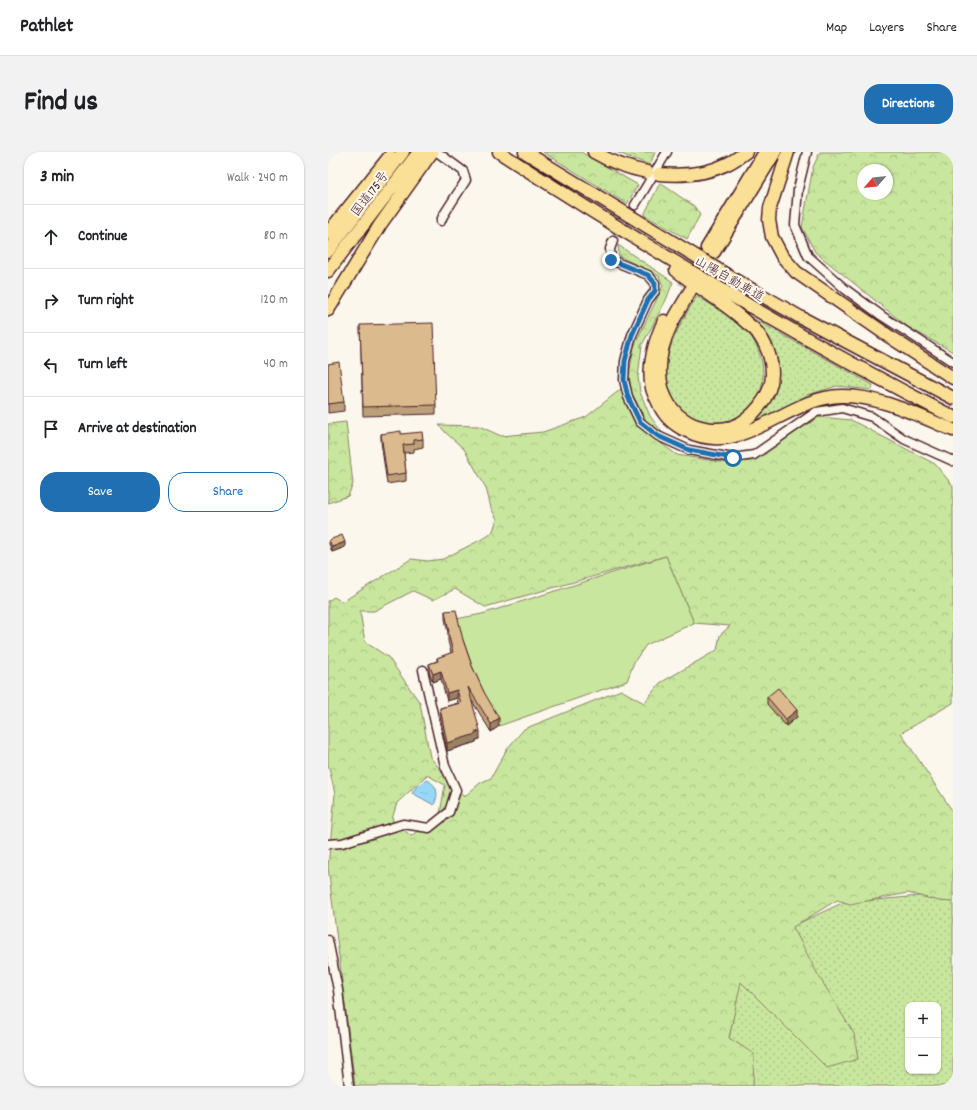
<!DOCTYPE html>
<meta charset="utf-8">
<style>
:root{--surface:#fff;--page:#f2f2f2;--text:#202124;--muted:#757577;--line:#e0e0e0;--accent:#1f6fb2}
body{margin:0;font-family:Dekko,"Klee One",sans-serif;background:var(--page);color:var(--text)}
.controls{position:absolute;right:12px;bottom:12px;display:grid;overflow:hidden;border-radius:8px;box-shadow:0 1px 3px #0004}
.controls button{width:36px;height:36px;display:grid;place-items:center;padding:0;border:0;border-bottom:1px solid var(--line);background:var(--surface);color:var(--text);font:20px sans-serif}
.compass{position:absolute;left:529px;top:12px;width:36px;height:36px;border-radius:50%;background:var(--surface);box-shadow:0 1px 3px #0004;rotate:242deg}
.stop{position:absolute;width:12px;height:12px;margin:-9px;border:3px solid #1f6fb2;border-radius:50%;background:#fff}
.stop.end{background:#1f6fb2;border-color:#fff;box-shadow:0 1px 4px #0008}
.list{margin:0;padding:0;list-style:none}
h2{display:flex;justify-content:space-between;align-items:center;height:52px;margin:0;padding:0 16px;font-size:17px}
h2 small{font-size:13px;font-weight:400;color:var(--muted)}
.list li{display:grid;grid-template-columns:26px 1fr auto;gap:12px;align-items:center;box-sizing:border-box;height:64px;padding:0 16px;border-top:1px solid var(--line)}
.list b{display:block;font-size:15px;white-space:nowrap}
.list em{font-size:13px;font-style:normal;color:var(--muted)}
.actions{display:flex;gap:8px;padding:12px 16px}
.actions a{flex:1;padding:9px 0;border:1px solid var(--accent);border-radius:16px;text-align:center;font-size:14px;color:var(--accent)}
.actions .main{background:var(--accent);color:#fff}
.icon{flex:none;width:22px;height:22px;fill:none;stroke:currentColor;stroke-width:2;stroke-linecap:round;stroke-linejoin:round}
.map{position:relative;flex:none;width:625px;height:934px;overflow:hidden;border-radius:16px}
header{display:flex;align-items:center;gap:24px;box-sizing:border-box;height:56px;padding:0 20px;background:var(--surface);border-bottom:1px solid var(--line)}
header strong{font-size:19px}
nav{display:flex;gap:22px;margin-inline-start:auto;font-size:14px}
.intro{display:flex;align-items:center;justify-content:space-between;box-sizing:border-box;height:96px;padding:0 24px}
h1{margin:0;font-size:28px}
.button{padding:10px 18px;border-radius:16px;background:var(--accent);color:#fff;font-size:14px;font-weight:700}
main{display:flex;gap:24px;padding:0 24px}
aside{flex:1;background:var(--surface);border-radius:16px;box-shadow:0 1px 3px #0004}
.map>svg:first-child{display:block}
.grass{fill:url(#grass-dots);stroke:#898264;fill-rule:evenodd}
.forest{fill:url(#forest-crowns);stroke:#898264;fill-rule:evenodd}
.pitch{fill:#c8e69e;stroke:#898264}
.water{fill:url(#water-ripples);stroke:#788ea6}
.lines{fill:none;stroke-linecap:round;stroke-linejoin:round}
.minor-tunnel{stroke:#d8ccc5;stroke-width:8;stroke-dasharray:8 4;stroke-linecap:butt}
.highway-tunnel{stroke:#d8ccc5;stroke-width:12;stroke-dasharray:12 6;stroke-linecap:butt}
.minor-casing{stroke:#4a1f2b;stroke-width:11}
.highway-casing{stroke:#4a1f2b;stroke-width:15}
.minor{stroke:#fbf7ec;stroke-width:8}
.highway{stroke:#fadf96;stroke-width:12}
.wall{fill:#bca079;stroke:#4a1f2b}
.shaded-wall{fill:#998263;stroke:#4a1f2b}
.building{fill:#dbba8d;stroke:#4a1f2b}
.route{stroke:#1f6fb2;stroke-width:5}
.labels{text-anchor:middle;stroke-width:4;stroke-linejoin:round;paint-order:stroke}
.street-label{font-size:13px;fill:#4a1f2b;stroke:#fbf7ec}
</style>
<header>
<strong>Pathlet</strong>
<nav><a>Map</a><a>Layers</a><a>Share</a></nav>
</header>
<div class="intro"><h1>Find us</h1><a class="button">Directions</a></div>
<main>
<aside>
<h2>3 min<small>Walk · 240 m</small></h2>
<ul class="list">
<li><svg class="icon" aria-label="ahead" viewBox="0 0 24 24"><path d="M12 20V5M6 11l6-6 6 6"/></svg><div><b>Continue</b></div><em>80 m</em></li>
<li><svg class="icon" aria-label="right" viewBox="0 0 24 24"><path d="M7 20v-9h11M14 6l5 5-5 5"/></svg><div><b>Turn right</b></div><em>120 m</em></li>
<li><svg class="icon" aria-label="left" viewBox="0 0 24 24"><path d="M17 20v-9H6M10 6l-5 5 5 5"/></svg><div><b>Turn left</b></div><em>40 m</em></li>
<li><svg class="icon" aria-label="arrive" viewBox="0 0 24 24"><path d="M6 21V4h12l-3 4 3 4H6"/></svg><div><b>Arrive at destination</b></div></li>
</ul>
<div class="actions"><a class="main">Save</a><a>Share</a></div>
</aside>
<div class="map">
<svg width="625" height="934" viewBox="0 0 625 934">
<defs>
<pattern id="grass-dots" width="8" height="8" patternUnits="userSpaceOnUse"><rect width="8" height="8" fill="#c8e69e"/><path d="M2 2h.1M6 6h.1" fill="none" stroke="#adc588" stroke-width="1.8" stroke-linecap="round"/></pattern>
<pattern id="forest-crowns" width="20" height="18" patternUnits="userSpaceOnUse"><rect width="20" height="18" fill="#c8e69e"/><path d="M2 6a3 3 0 1 1 6 0M12 15a3 3 0 1 1 6 0" fill="none" stroke="#adc588"/></pattern>
<pattern id="water-ripples" width="26" height="14" patternUnits="userSpaceOnUse"><rect width="26" height="14" fill="#97d8f8"/><path d="M2 4q2-2 4 0t4 0M15 11q2-2 4 0t4 0" fill="none" stroke="#84b9d5"/></pattern>
</defs>
<rect width="100%" height="100%" fill="#fbf7ec"/>
<filter id="ink" filterUnits="userSpaceOnUse"><feTurbulence type="fractalNoise" baseFrequency=".025" numOctaves="2"/><feDisplacementMap in="SourceGraphic" scale="8" xChannelSelector="R" yChannelSelector="G"/><feConvolveMatrix kernelMatrix="1 2 1 2 8 2 1 2 1" color-interpolation-filters="sRGB"/></filter>
<g filter="url(#ink)">
<!-- grass -->
<path class="grass" d="M369 144C386 155 408 167 421 182 429 192 435 208 435 221 436 292 327 284 338 213 342 187 356 166 369 144Z
M419 163 545 233 544 238 509 234 479 243 420 276C435 260 450 243 449 220 449 213 424 172 419 163Z
M625 741V934H392L414 819 465 774 514 751ZM580 853H610V919H580Z"/>
<!-- forest -->
<path class="forest" d="M215 0H253L310 33 299 52Z
M288 0H327L322 13Z
M492 0H625V200L580 175 487 100 474 75 485 15ZM535 18H559V42H535Z
M332 31 366 54 372 63 359 87 316 63Z
M290 93 345 130 338 148 314 193 310 225 312 240 322 264 336 283 318 269 304 241 301 223 306 194 335 134 331 124 291 104Z
M293 237 308 273 349 303 399 311 421 309 491 265 523 268 607 312 625 334V551L573 581 625 660V750L611 749 580 741 522 752 509 748 465 775 489 821 526 882 530 907 499 916 413 830 401 886 426 902 425 934H27L0 715 7 642 0 612V449L6 445 14 450 83 407 100 409 115 407 160 384 165 379 169 367 163 356 158 336 136 297 117 280 111 273 151 274 173 284 215 280 258 265ZM338 404 366 471 402 474 392 483 389 498 332 531 316 551 293 538 196 577 179 597 163 626 152 631 136 645 102 605 92 551 60 505 37 490 32 459H46L85 439 105 448 127 437 157 455ZM99 623 117 633 112 662 83 684 64 667 69 651Z
M18 270 25 332 20 344 0 351V272Z"/>
<!-- pitch -->
<path class="pitch" d="M338 404 366 471 318 493 306 510 299 529 171 574 161 557 144 522 128 467 154 462Z"/>
<!-- water -->
<path class="water" d="M100 628C110 635 111 642 106 653L84 641 89 634Z"/>
<g class="lines">
<!-- minor-tunnel -->
<path class="minor-tunnel" d="M285 89 307 53"/>
<!-- highway-tunnel -->
<path class="highway-tunnel" d="M366 133 386 100
M355 135 379 96"/>
<!-- minor casing -->
<g class="minor-casing">
<path id="minor" d="M109 0 135 19 138 28 115 64 113 69
M479 0 470 37 467 73 480 104 517 137 554 164 625 210
M307 53 339 0
M285 89 282 97 283 108 320 123 327 131V139L320 148 304 183 297 209 296 228 300 245 312 270 330 284 361 298 405 306 426 303 488 260 514 256 544 265 576 287 625 309
M0 692 14 691 75 672 101 676 121 660 128 638 117 614 95 518
M0 788 10 838 21 934"/>
</g>
<!-- highway casing -->
<g class="highway-casing">
<path id="highway" d="M171 0C318 95 468 185 625 265
M197 0 407 128 472 165 625 246
M266 0C283 10 299 16 319 20
M460 0 442 56 441 68 444 85 454 104 468 120 562 185 625 226
M331 22C353 24 379 22 399 12 406 9 412 4 418 0
M0 81 62 4
M379 96 437 0
M0 99 75 0
M386 100 447 0
M348 118C371 137 398 151 420 172 424 175 429 179 431 183 439 194 444 208 444 222 444 244 424 268 404 275 391 279 372 277 360 270 325 250 327 205 343 173 349 161 356 150 362 139
M0 119 91 0
M0 158 52 73 104 0
M336 169C327 187 319 216 324 236 325 241 328 246 330 250 335 263 346 273 359 279 414 307 459 245 513 244 550 243 591 264 625 278"/>
</g>
<!-- minor -->
<use href="#minor" class="minor"/>
<!-- highway -->
<use href="#highway" class="highway"/>
</g>
<!-- wall -->
<path class="wall" d="M32 173 108 253V262L35 264Z
M0 212 16 250V259L0 261Z
M53 282H73L95 287V295L86 297V300L76 301 78 321V329L59 332 53 290Z
M1 388 17 395 4 400 1 392Z
M117 459 135 488 144 514 171 574 163 580 144 549 152 587 148 588V590L119 599 112 564V556L130 551 129 546 119 549 113 527 105 530 101 520V512L109 509V506L123 501 120 489V481L117 467Z
M439 545 469 565 458 574 439 552Z"/>
<!-- shaded-wall -->
<path class="shaded-wall" d="M17 390V395L4 400V395Z
M113 519V527L105 530V522Z
M129 538V546L119 549V541Z
M469 558V565L458 574V567Z
M171 566V574L163 580V572Z
M152 579V587L148 588V590L119 599V591Z"/>
<!-- building -->
<path class="building" d="M105 171 108 253 35 255 32 173Z
M11 210 16 250 0 252V212Z
M73 279V282L94 280 95 287 86 288V292L75 293 78 321 59 324 53 282Z
M14 383 17 390 4 395 1 388Z
M128 458 135 488 144 514 156 540 171 566 163 572 140 535 152 579 147 580 148 582 119 591 112 556 133 551 129 538 119 541 113 519 105 522 101 512 110 509 109 506 125 500 120 481 121 480 117 459Z
M450 536 469 558 458 567 439 545Z"/>
</g>
<g class="lines" filter="url(#ink)">
<!-- route -->
<path class="route" d="M283 108 320 123 327 131V139L320 148 304 183 297 209 296 228 300 245 312 270 330 284 361 298 405 306"/>
</g>
<g class="labels">
<!-- street labels -->
<g class="street-label">
<text transform="translate(41 41) rotate(-53)" y="5">国道175号</text>
<text transform="translate(402 126) rotate(30)" y="5">山陽自動車道</text>
</g>
</g>
</svg>
<div class="controls">
<button>+</button>
<button>−</button>
</div>
<svg class="compass" viewBox="-18 -18 36 36"><path d="M0-13l5 13h-10z" fill="#e53935"/><path d="M0 13l5-13h-10z" fill="#757577"/></svg>
<div class="stop" style="left:405px;top:306px"></div>
<div class="stop end" style="left:283px;top:108px"></div>
</div>
</main>
